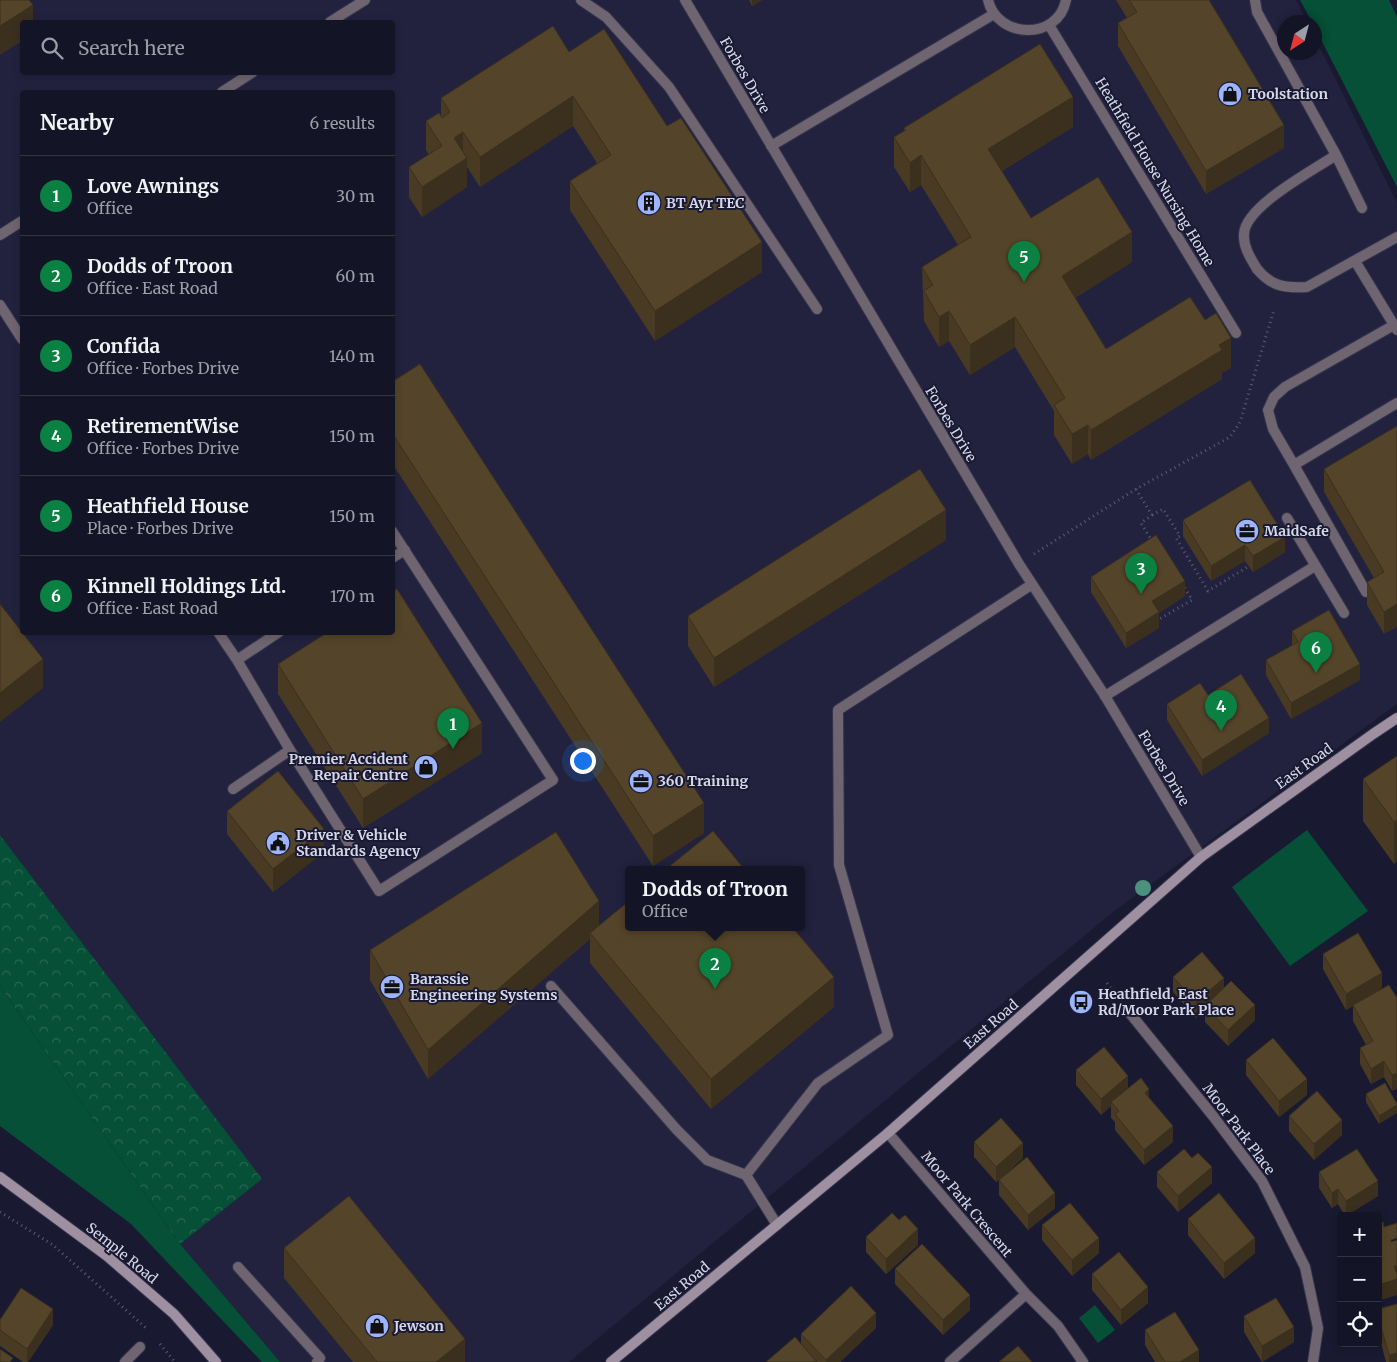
<!DOCTYPE html>
<meta charset="utf-8">
<style>
:root{--surface:#131426;--page:#1c1d2e;--text:#f1f3f6;--muted:#9d9ea7;--line:#323343;--accent:#0b8043}
body{margin:0;font-family:Merriweather,serif;background:var(--page);color:var(--text)}
.controls{position:absolute;right:15px;bottom:15px;display:grid;overflow:hidden;border-radius:5px;box-shadow:0 2px 8px #0003}
.controls button{width:45px;height:45px;display:grid;place-items:center;padding:0;border:0;border-bottom:1px solid var(--line);background:var(--surface);color:var(--text);font:25px sans-serif}
.compass{position:absolute;left:1277px;top:15px;width:45px;height:45px;border-radius:50%;background:var(--surface);box-shadow:0 2px 8px #0003;rotate:216deg}
.you{position:absolute;left:582px;top:760px;width:18px;height:18px;margin:-12px;border:4px solid #fff;border-radius:50%;background:#1a73e8;box-shadow:0 0 0 8px #1a73e833}
.badge{display:grid;place-items:center;width:32px;height:32px;border-radius:50%;background:var(--accent);color:#fff;font-size:16px;font-weight:700}
.pin{position:absolute;translate:-50% -41px;filter:drop-shadow(0 1px 2px #0008)}
.pin::after{content:'';position:absolute;top:26px;width:18px;height:15px;background:inherit;clip-path:polygon(0 0,100% 0,50% 100%)}
.popup{position:absolute;left:625px;top:866px;width:180px;height:65px;box-sizing:border-box;display:grid;place-content:center;border-radius:5px;background:var(--surface);filter:drop-shadow(0 1px 4px #0005);font-size:16px;white-space:nowrap;color:var(--muted)}
.popup b{font-size:19px;color:var(--text)}
.popup::after{content:'';position:absolute;left:50%;top:100%;margin-left:-10px;border:10px solid transparent;border-top-color:var(--surface)}
.list{margin:0;padding:0;list-style:none}
h2{display:flex;justify-content:space-between;align-items:center;height:65px;margin:0;padding:0 20px;font-size:21px}
h2 small{font-size:16px;font-weight:400;color:var(--muted)}
.list li{display:grid;grid-template-columns:32px 1fr auto;gap:15px;align-items:center;box-sizing:border-box;height:80px;padding:0 20px;border-top:1px solid var(--line)}
.list b{display:block;font-size:19px;white-space:nowrap}
.list p{margin:0;font-size:16px;white-space:nowrap;color:var(--muted)}
.list em{font-size:16px;font-style:normal;color:var(--muted)}
.icon{flex:none;width:28px;height:28px;fill:none;stroke:currentColor;stroke-width:2;stroke-linecap:round;stroke-linejoin:round}
.map{position:relative;flex:none;width:1397px;height:1362px;overflow:hidden}
.search{position:absolute;background:var(--surface);box-shadow:0 2px 8px #0003;left:20px;top:20px;width:375px;height:55px;display:flex;align-items:center;gap:12px;box-sizing:border-box;padding:0 18px;border-radius:5px;color:var(--muted);font-size:19px}
.panel{position:absolute;background:var(--surface);box-shadow:0 2px 8px #0003;left:20px;top:90px;width:375px;height:545px;border-radius:5px}
.map>svg:first-child{display:block}
.built{fill:#22223f;fill-rule:evenodd}
.green{fill:#055036}
.forest{fill:url(#forest-crowns)}
.lines{fill:none;stroke-linecap:round;stroke-linejoin:round}
.lane-casing{stroke:#33344b;stroke-width:12}
.street-casing{stroke:#33344b;stroke-width:12}
.secondary-casing{stroke:#33344b;stroke-width:12}
.path{stroke:#5b5c72;stroke-width:3;stroke-dasharray:1 4;stroke-linecap:butt}
.lane{stroke:#6f6570;stroke-width:10}
.street{stroke:#6f6570;stroke-width:10}
.secondary{stroke:#9e8fa1;stroke-width:10}
.tree{fill:#4a927d}
.wall{fill:#483a23}
.shaded-wall{fill:#3b301d}
.building{fill:#544429;stroke:#3b301d}
.labels{text-anchor:middle;stroke-width:4;stroke-linejoin:round;paint-order:stroke}
.street-label{font-size:14px;fill:#d5d7e8;stroke:#191a32}
.poi-label{font-size:14px;font-weight:bold;fill:#d5d7e8;stroke:#191a32;text-anchor:start}
</style>
<div class="map">
<svg width="1397" height="1362" viewBox="0 0 1397 1362">
<defs>
<pattern id="forest-crowns" width="20" height="18" patternUnits="userSpaceOnUse" patternTransform="scale(1.25)"><rect width="20" height="18" fill="#055036"/><path d="M2 6a3 3 0 1 1 6 0M12 15a3 3 0 1 1 6 0" fill="none" stroke="#296853"/></pattern>
</defs>
<rect width="100%" height="100%" fill="#191a32"/>
<!-- built -->
<path class="built" d="M0 0H1296L1307 22H1284V52H1314L1315 38 1397 203V704L1113 912 569 1362H267L170 1246 261 1179 0 835ZM22 22H392V72H22ZM22 92H392V632H22ZM629 870H801V928H629Z"/>
<!-- green -->
<path class="green" d="M1300 0H1389L1397 17V187L1315 28 1314 22H1312Z
M1307 830 1368 911 1290 966 1232 887Z
M0 986 180 1244 280 1362H262L131 1224 0 1126Z
M1095 1305 1115 1330 1098 1343 1079 1318Z"/>
<!-- forest -->
<path class="forest" d="M0 835 262 1179 180 1244 0 986Z"/>
<g class="lines">
<!-- lane casing -->
<g class="lane-casing">
<path id="lane" d="M581 0 606 17 669 87 817 309
M1255 0 1257 12 1336 155
M1355 261 1397 330
M1257 269C1251 259 1243 247 1244 234 1245 206 1314 170 1336 155L1362 208
M0 305 22 339
M1394 325 1285 387 1274 397 1268 410 1273 429 1294 465 1397 403
M1294 465 1366 592
M1287 518 1344 613
M392 558 405 550
M218 632 237 660 290 750 379 891 553 780 392 531
M237 660 279 632
M1105 696 1315 566
M233 789 290 750
M551 986 677 1130 707 1160 746 1175
M777 1225 746 1175 818 1083 888 1035 839 865 838 710 1031 585
M238 1267 320 1358 317 1362"/>
</g>
<!-- street casing -->
<g class="street-casing">
<path id="street" d="M685 0 1019 564 1105 696 1201 857
M988 0C997 39 1058 41 1066 0
M330 22 365 0
M1049 25 1236 333
M222 92 253 72
M771 146 994 14
M0 235 22 221
M1257 269C1272 287 1285 288 1307 287L1397 237
M1129 1012 1213 1116 1262 1181 1305 1267 1318 1328 1313 1362
M888 1133 1026 1294 1058 1326 1083 1362
M125 1362 140 1347
M950 1362 1026 1294"/>
</g>
<!-- secondary casing -->
<g class="secondary-casing">
<path id="secondary" d="M0 1177 107 1256 174 1314 216 1362
M611 1362 888 1133 1201 857 1373 734 1397 718"/>
</g>
<!-- path -->
<path class="path" d="M1136 489 1152 515 1141 523 1152 541
M1152 515 1163 509 1180 536 1176 538 1208 591 1249 566
M1034 554 1136 489 1230 437 1240 422 1274 310
M1156 621 1192 600 1183 585
M1107 983 1118 999
M0 1212 53 1245 146 1328
M160 1344 175 1362"/>
<!-- lane -->
<use href="#lane" class="lane"/>
<!-- street -->
<use href="#street" class="street"/>
<!-- secondary -->
<use href="#secondary" class="secondary"/>
</g>
<!-- trees -->
<circle class="tree" cx="1143" cy="888" r="8"/>
<!-- wall -->
<path class="wall" d="M749 0H762L752 6Z
M1116 0H1209L1284 148 1206 194 1118 46V23L1127 18Z
M569 52 762 272 655 341 570 210V181L597 163 573 126 480 187 467 167V187L422 217 409 197V167L429 155 426 150V121L441 116V98Z
M1073 127 1002 171 1031 218 1132 262 1075 298 1106 349 1231 368 1222 373V379L1091 460 1088 454 1072 464 1054 435V411L1015 347 970 375 949 341 939 347 924 321 922 267 958 245 921 185 910 192 894 167V137L904 131V128Z
M392 382 704 833 653 866 392 463Z
M1397 426 1384 634 1367 605V582L1374 578 1324 492V469Z
M1183 520 1285 552 1253 572 1245 561 1211 581 1183 536Z
M946 540 714 687 688 646V616Z
M1091 577 1185 596 1159 613V628L1126 648 1091 592Z
M1292 631 1360 680 1291 719 1266 675V660L1292 645Z
M278 664 482 753 363 828 278 694Z
M1208 695 1269 733 1202 776 1167 720V704Z
M1397 756 1394 864 1363 821V779Z
M227 811 324 852 273 892 227 834Z
M599 925 834 1007 711 1109 590 963V939L428 1079 370 980V950Z
M1323 954 1397 998V1088L1392 1091 1384 1077 1371 1084 1360 1064V1048L1366 1045 1353 1021V1006L1346 1010 1323 969Z
M1173 977 1224 988 1255 1020 1228 1046 1205 1022V1010L1196 1018 1173 992Z
M1246 1060 1307 1095 1279 1117 1246 1075Z
M1076 1070 1128 1088 1149 1098 1173 1142 1144 1165 1115 1130V1122L1111 1118V1106L1101 1115 1076 1085Z
M1385 1083 1379 1124 1366 1102V1094Z
M1289 1116 1342 1135 1314 1160 1289 1131Z
M974 1142 1023 1158 1005 1175 1055 1208 1028 1230 999 1195V1180L996 1182 974 1157Z
M1157 1172 1212 1183 1178 1212 1157 1187Z
M1319 1172 1378 1196 1345 1216 1338 1204 1332 1208 1319 1188Z
M1188 1219 1255 1253 1224 1279 1188 1235Z
M1042 1225 1099 1253 1072 1276 1042 1240Z
M866 1237 918 1245 886 1274 866 1252Z
M284 1248 465 1362H353L284 1278Z
M895 1269 970 1310 943 1335 895 1284Z
M1092 1274 1148 1303 1121 1325 1092 1290Z
M1378 1309 1397 1362H1386L1378 1332Z
M1244 1316 1294 1342 1262 1362 1244 1332Z
M0 1320 53 1325 28 1362H23L0 1346Z
M876 1328 840 1362H766L801 1344V1334Z
M1145 1330 1199 1362H1155L1145 1345Z"/>
<!-- shaded-wall -->
<path class="shaded-wall" d="M752 0H762L752 6Z
M33 5V22H22V41L0 55V26Z
M573 96V126L480 187V157Z
M1073 97V127L988 179V149Z
M1284 125V148L1206 194V171Z
M463 132V160L467 158V187L422 217V187L454 138Z
M921 155V185L910 192V163Z
M1132 232V262L1062 306V276Z
M762 242V272L655 341V311Z
M949 311V341L939 347V317Z
M1015 317V347L970 375V345Z
M1231 338V368L1222 373V379L1091 460V430Z
M1088 425V454L1072 464V434Z
M946 510V540L714 687V658Z
M1285 537V552L1253 572V556Z
M1245 545V561L1211 581V566Z
M1185 581V596L1159 613V628L1126 648V633L1152 601Z
M1397 604V627L1384 634V612Z
M43 659V688L0 722V693Z
M1360 664V680L1291 719V703Z
M1269 718V733L1202 776V760Z
M482 723V753L363 828V799Z
M704 803V833L653 866V836Z
M1397 820V862L1394 864V822Z
M324 829V852L273 892V869Z
M599 901V931L590 933V939L428 1079V1050Z
M1382 973V988L1346 1010V994Z
M834 977V1007L711 1109V1079Z
M1224 978V993L1205 1006V1010L1196 1018V1002Z
M1255 1005V1020L1228 1046V1030Z
M1384 1061V1077L1371 1084V1069Z
M1397 1073V1088L1392 1091V1075Z
M1128 1076V1091L1111 1102V1106L1101 1115V1099Z
M1307 1079V1095L1279 1117V1101Z
M1149 1089V1105L1145 1093Z
M1397 1105V1113L1379 1124V1116Z
M1342 1120V1135L1314 1160V1144Z
M1173 1126V1142L1144 1165V1150Z
M1023 1143V1158L996 1182V1167Z
M1212 1167V1183L1178 1212V1196Z
M1378 1181V1196L1346 1216V1201Z
M1338 1189V1204L1332 1208V1193Z
M1055 1193V1208L1028 1230V1215Z
M918 1229V1245L886 1274V1259Z
M1099 1238V1253L1072 1276V1260Z
M1255 1238V1253L1224 1279V1263Z
M1394 1266H1397V1295L1378 1301V1285Z
M1148 1287V1303L1121 1325V1310Z
M970 1295V1310L943 1335V1320Z
M53 1309V1325L28 1362H27V1349Z
M876 1313V1328L840 1362H826V1360Z
M1294 1327V1342L1262 1362V1346Z
M465 1339V1362H436Z
M1199 1350V1362H1180Z
M1397 1353V1362H1389V1355Z"/>
<!-- building -->
<path class="building" d="M0 0H29L33 5 0 26Z
M1129 0H1209L1284 125 1206 171 1118 23 1137 12Z
M553 26 569 52 604 29 667 126 681 118 762 242 655 311 570 181 611 155 573 96 480 157 463 132 454 138 467 158 422 187 409 167 442 146 426 121 439 113 442 118 450 112 441 98Z
M1040 44 1073 97 988 149 1031 218 1098 177 1132 232 1062 276 1106 349 1190 297 1205 320 1216 313 1231 338 1219 345 1222 350 1091 430 1088 425 1072 434 1054 405 1065 398 1015 317 970 345 949 311 939 317 924 291 933 285 922 267 971 237 921 155 910 163 894 137 906 130 904 128Z
M420 364 704 803 653 836 392 433V382Z
M1397 426V604L1384 612 1367 582 1384 572 1324 469Z
M920 469 946 510 714 658 688 616Z
M1250 480 1285 537 1253 556 1245 545 1211 566 1183 520Z
M1156 535 1185 581 1152 601 1159 612 1126 633 1091 577Z
M397 589 482 723 363 799 278 664 328 632H392V592Z
M0 604 43 659 0 693Z
M1329 610 1360 664 1291 703 1266 660 1298 642 1292 631Z
M1241 674 1269 718 1202 760 1167 704 1200 683 1208 695Z
M1397 756V820L1394 822 1363 779Z
M278 771 324 829 273 869 227 811Z
M713 831 745 870H665Z
M556 832 599 901 428 1050 370 950Z
M629 901V928H793L834 977 711 1079 590 933Z
M1358 933 1382 973 1346 994 1323 954Z
M1202 952 1224 978 1196 1002 1173 977Z
M1231 981 1255 1005 1228 1030 1205 1006Z
M1389 985 1397 998V1073L1392 1075 1384 1061 1371 1069 1360 1048 1373 1041 1353 1005Z
M1273 1038 1307 1079 1279 1101 1246 1060Z
M1104 1047 1128 1076 1101 1099 1076 1070Z
M1141 1078 1149 1089 1145 1093 1173 1126 1144 1150 1115 1114 1119 1111 1111 1102Z
M1385 1083 1397 1104V1105L1379 1116 1366 1094Z
M1317 1091 1342 1120 1314 1144 1289 1116Z
M1001 1118 1023 1143 996 1167 974 1142Z
M1184 1149 1192 1158 1198 1153 1212 1167 1178 1196 1157 1172Z
M1357 1149 1378 1181 1346 1201 1338 1189 1332 1193 1319 1172Z
M1027 1157 1055 1193 1028 1215 999 1180Z
M1219 1193 1255 1238 1224 1263 1188 1219Z
M349 1196 465 1339 436 1362H377L284 1248Z
M1070 1203 1099 1238 1072 1260 1042 1225Z
M1375 1212 1376 1216H1365Z
M892 1213 899 1220 905 1215 918 1229 886 1259 866 1237Z
M1378 1221 1379 1223 1383 1222 1384 1227 1397 1223V1238L1391 1240V1242L1397 1240V1266H1394L1397 1275V1279L1378 1285Z
M922 1244 970 1295 943 1320 895 1269Z
M1119 1252 1148 1287 1121 1310 1092 1274Z
M851 1286 876 1313 826 1360 801 1334Z
M21 1288 53 1309 27 1349 0 1330V1320Z
M1276 1298 1294 1327 1262 1346 1244 1316Z
M1397 1304V1353L1389 1355 1378 1317V1309Z
M1175 1312 1199 1350 1180 1362H1165L1145 1330Z
M795 1337 817 1362H766Z
M1018 1346 1032 1362H999Z
M0 1349 13 1358 10 1362H0Z"/>
<!-- icons -->
<defs>
<g id="shop-disc" transform="scale(1.25)"><circle r="9.5" fill="#9db4fd" stroke="#191a32"/><path d="M-5-2.5h2.3a2.7 3.5 0 0 1 5.4 0H5L5.5 6h-11ZM-1.5-2.5h3a1.5 2.3 0 0 0-3 0Z" fill="#111"/></g>
<g id="building-disc" transform="scale(1.25)"><circle r="9.5" fill="#9db4fd" stroke="#191a32"/><path d="M-4-6H4V6H1V3H-1V6H-4ZM-2.5-4.3h1.7v1.8h-1.7ZM.8-4.3h1.7v1.8H.8ZM-2.5-1h1.7V.8h-1.7ZM.8-1h1.7V.8H.8Z" fill="#111"/></g>
<g id="office-disc" transform="scale(1.25)"><circle r="9.5" fill="#9db4fd" stroke="#191a32"/><path d="M-6-3h4V-5.5h4V-3h4V5H-6ZM-1-4.5V-3h2v-1.5ZM-6 0V1H6V0Z" fill="#111"/></g>
<g id="civic-disc" transform="scale(1.25)"><circle r="9.5" fill="#9db4fd" stroke="#191a32"/><path d="M-.6-6.5H3V-4.5H.6V-3L4-1V1h2V6H-6V1h2V-1L-.6-3ZM-1.2 2.5V6h2.4V2.5Z" fill="#111"/></g>
<g id="bus-disc" transform="scale(1.25)"><circle r="9.5" fill="#9db4fd" stroke="#191a32"/><path d="M-5-6H5V4H4V6H2V4H-2V6H-4V4H-5ZM-3.5-4V0h7V-4ZM-3.5 1.2v1.5H-2V1.2ZM2 1.2v1.5H3.5V1.2Z" fill="#111"/></g>
</defs>
<g fill-rule="evenodd">
<use href="#shop-disc" x="1230" y="94"/>
<use href="#building-disc" x="649" y="203"/>
<use href="#office-disc" x="1247" y="531"/>
<use href="#shop-disc" x="426" y="767"/>
<use href="#office-disc" x="641" y="781"/>
<use href="#civic-disc" x="278" y="843"/>
<use href="#office-disc" x="392" y="987"/>
<use href="#bus-disc" x="1081" y="1002"/>
<use href="#shop-disc" x="377" y="1326"/>
</g>
<g class="labels">
<!-- street labels -->
<g class="street-label">
<text transform="translate(745 75) rotate(60)" y="5">Forbes Drive</text>
<text transform="translate(1155 172) rotate(59)" y="5">Heathfield House Nursing Home</text>
<text transform="translate(951 424) rotate(59)" y="5">Forbes Drive</text>
<text transform="translate(1304 766) rotate(-36)" y="5">East Road</text>
<text transform="translate(1164 768) rotate(59)" y="5">Forbes Drive</text>
<text transform="translate(991 1024) rotate(-41)" y="5">East Road</text>
<text transform="translate(1239 1129) rotate(53)" y="5">Moor Park Place</text>
<text transform="translate(967 1204) rotate(50)" y="5">Moor Park Crescent</text>
<text transform="translate(122 1253) rotate(39)" y="5">Semple Road</text>
<text transform="translate(682 1286) rotate(-40)" y="5">East Road</text>
</g>
<!-- poi labels -->
<g class="poi-label">
<text x="1248" y="99">Toolstation</text>
<text x="666" y="208">BT Ayr TEC</text>
<text x="1264" y="536">MaidSafe</text>
<text x="408" y="764" text-anchor="end">Premier Accident<tspan x="408" dy="16">Repair Centre</tspan></text>
<text x="658" y="786">360 Training</text>
<text x="296" y="840">Driver &amp; Vehicle<tspan x="296" dy="16">Standards Agency</tspan></text>
<text x="410" y="984">Barassie<tspan x="410" dy="16">Engineering Systems</tspan></text>
<text x="1098" y="999">Heathfield, East<tspan x="1098" dy="16">Rd/Moor Park Place</tspan></text>
<text x="394" y="1331">Jewson</text>
</g>
</g>
</svg>
<div class="controls">
<button>+</button>
<button>−</button>
<button><svg class="icon" aria-label="locate" viewBox="0 0 24 24"><circle cx="12" cy="12" r="6"/><path d="M12 2v4M12 18v4M2 12h4M18 12h4"/></svg></button>
</div>
<svg class="compass" viewBox="-18 -18 36 36"><path d="M0-13l5 13h-10z" fill="#e53935"/><path d="M0 13l5-13h-10z" fill="#9d9ea7"/></svg>
<div class="you"></div>
<div class="pin badge" style="left:453px;top:749px">1</div>
<div class="pin badge" style="left:715px;top:989px">2</div>
<div class="popup"><b>Dodds of Troon</b>Office</div>
<div class="pin badge" style="left:1141px;top:594px">3</div>
<div class="pin badge" style="left:1221px;top:731px">4</div>
<div class="pin badge" style="left:1024px;top:282px">5</div>
<div class="pin badge" style="left:1316px;top:673px">6</div>
<div class="search"><svg class="icon" aria-label="search" viewBox="0 0 24 24"><circle cx="10" cy="10" r="6"/><path d="M15 15l6 6"/></svg>Search here</div>
<section class="panel">
<h2>Nearby<small>6 results</small></h2>
<ul class="list">
<li><span class="badge">1</span><div><b>Love Awnings</b><p>Office</p></div><em>30 m</em></li>
<li><span class="badge">2</span><div><b>Dodds of Troon</b><p>Office · East Road</p></div><em>60 m</em></li>
<li><span class="badge">3</span><div><b>Confida</b><p>Office · Forbes Drive</p></div><em>140 m</em></li>
<li><span class="badge">4</span><div><b>RetirementWise</b><p>Office · Forbes Drive</p></div><em>150 m</em></li>
<li><span class="badge">5</span><div><b>Heathfield House</b><p>Place · Forbes Drive</p></div><em>150 m</em></li>
<li><span class="badge">6</span><div><b>Kinnell Holdings Ltd.</b><p>Office · East Road</p></div><em>170 m</em></li>
</ul>
</section>
</div>
